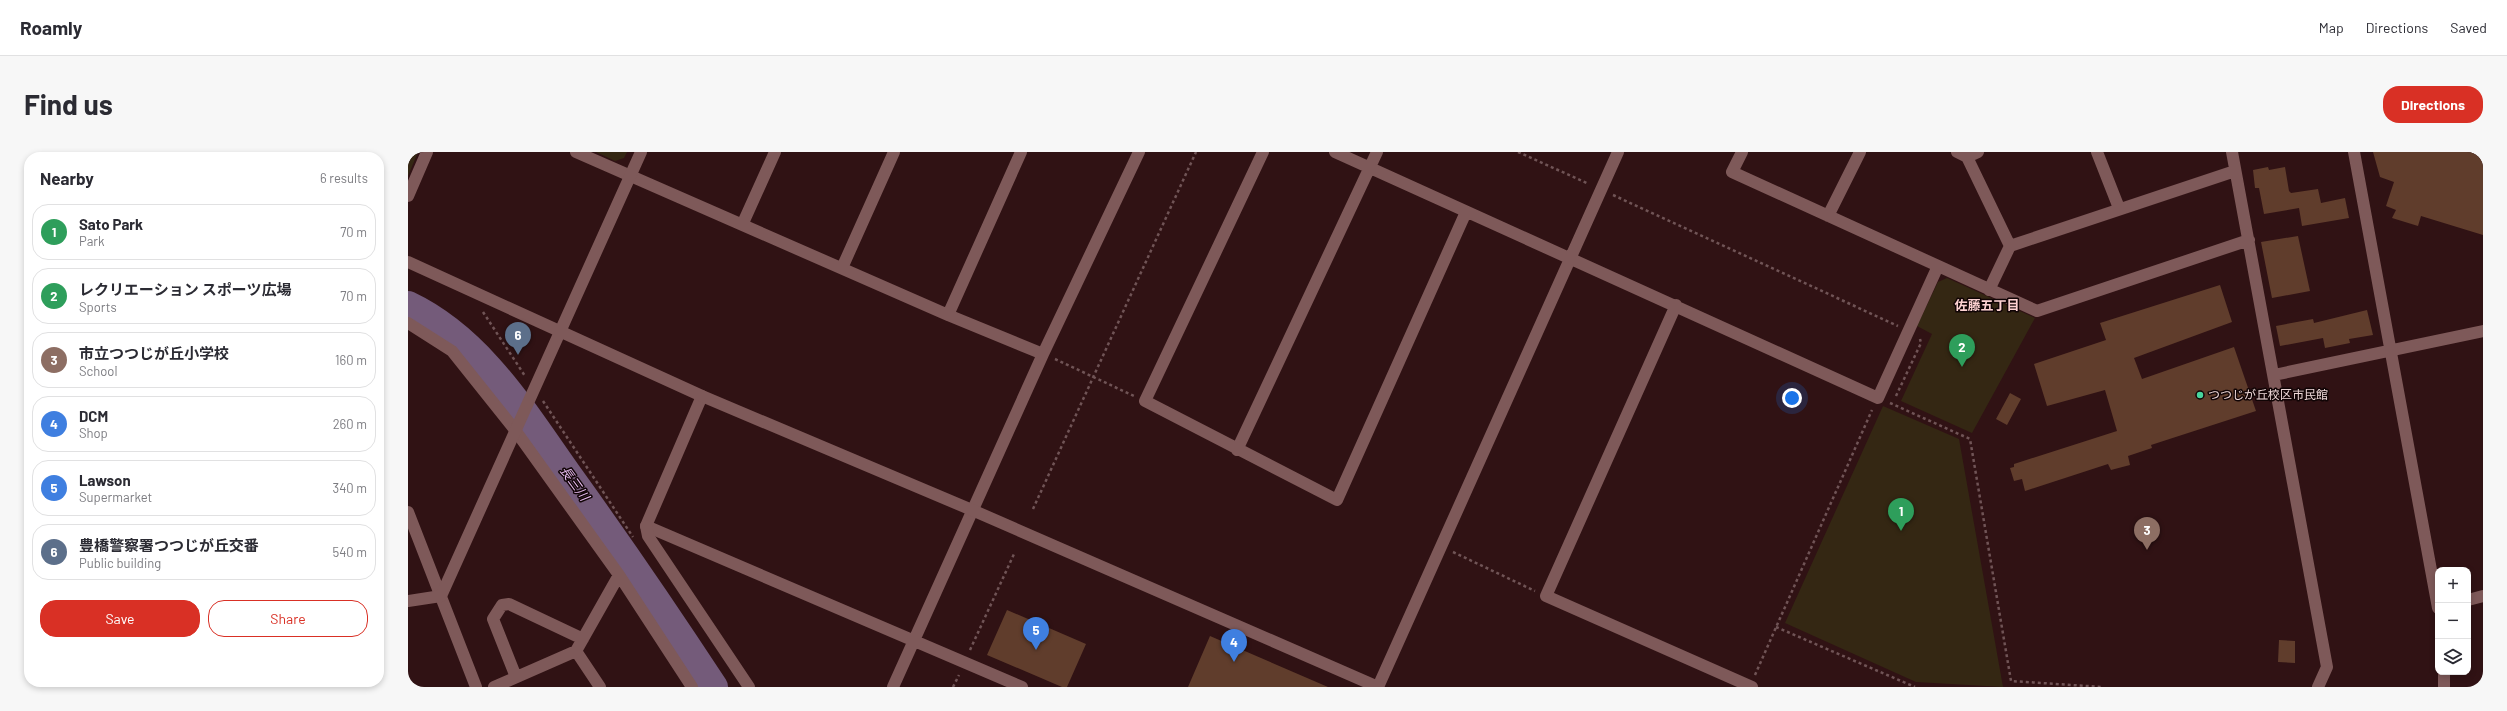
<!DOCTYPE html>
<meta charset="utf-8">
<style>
:root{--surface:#fff;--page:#f7f7f7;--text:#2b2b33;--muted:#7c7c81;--line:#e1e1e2;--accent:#d93025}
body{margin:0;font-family:Barlow,"Noto Sans JP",sans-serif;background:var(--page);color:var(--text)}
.controls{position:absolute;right:12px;bottom:12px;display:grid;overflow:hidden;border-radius:8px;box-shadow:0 2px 6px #0003}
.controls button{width:36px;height:36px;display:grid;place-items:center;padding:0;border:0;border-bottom:1px solid var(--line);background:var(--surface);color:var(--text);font:20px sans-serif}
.you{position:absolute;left:1384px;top:246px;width:14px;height:14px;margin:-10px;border:3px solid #fff;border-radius:50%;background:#1a73e8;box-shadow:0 0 0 6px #1a73e833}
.badge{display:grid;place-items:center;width:26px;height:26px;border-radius:50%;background:var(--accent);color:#fff;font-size:13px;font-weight:700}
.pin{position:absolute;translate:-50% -33px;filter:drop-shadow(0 1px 2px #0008)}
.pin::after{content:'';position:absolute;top:21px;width:14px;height:12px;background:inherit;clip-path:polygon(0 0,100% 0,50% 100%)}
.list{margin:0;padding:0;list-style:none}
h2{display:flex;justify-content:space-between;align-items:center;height:52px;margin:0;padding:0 16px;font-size:17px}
h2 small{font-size:13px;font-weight:400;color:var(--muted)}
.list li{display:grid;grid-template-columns:26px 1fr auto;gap:12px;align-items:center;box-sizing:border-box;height:56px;margin:0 8px 8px;padding:0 8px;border:1px solid var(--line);border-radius:16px}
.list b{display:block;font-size:15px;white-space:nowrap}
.list p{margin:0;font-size:13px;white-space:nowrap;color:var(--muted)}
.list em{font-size:13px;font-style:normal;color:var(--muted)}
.actions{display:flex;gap:8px;padding:12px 16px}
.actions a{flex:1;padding:9px 0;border:1px solid var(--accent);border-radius:16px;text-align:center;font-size:14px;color:var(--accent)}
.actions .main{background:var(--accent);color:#fff}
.icon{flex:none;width:22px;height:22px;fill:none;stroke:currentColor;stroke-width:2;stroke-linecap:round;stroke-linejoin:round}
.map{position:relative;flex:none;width:2075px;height:535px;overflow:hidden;border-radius:16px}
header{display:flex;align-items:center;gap:24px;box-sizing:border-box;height:56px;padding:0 20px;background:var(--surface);border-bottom:1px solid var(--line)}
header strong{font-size:19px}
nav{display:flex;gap:22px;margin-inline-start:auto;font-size:14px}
.intro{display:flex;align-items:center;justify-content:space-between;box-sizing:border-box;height:96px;padding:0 24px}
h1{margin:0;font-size:28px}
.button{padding:10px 18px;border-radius:16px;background:var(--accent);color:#fff;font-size:14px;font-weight:700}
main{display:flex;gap:24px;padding:0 24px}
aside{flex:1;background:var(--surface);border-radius:16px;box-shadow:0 2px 6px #0003}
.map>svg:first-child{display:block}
.green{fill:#342713}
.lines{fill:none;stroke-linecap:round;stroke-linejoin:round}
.river{stroke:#745b7a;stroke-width:28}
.building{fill:#603d2c}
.path{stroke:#705456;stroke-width:2.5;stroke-dasharray:3 3;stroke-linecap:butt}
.street{stroke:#7e5959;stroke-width:12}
.secondary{stroke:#7e5959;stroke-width:12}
.poi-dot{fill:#48d49d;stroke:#100405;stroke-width:1.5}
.labels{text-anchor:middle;stroke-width:3;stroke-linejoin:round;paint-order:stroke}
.poi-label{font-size:12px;fill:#efd9d9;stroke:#100405;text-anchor:start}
.neighbourhood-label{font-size:13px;font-weight:bold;fill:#fdd2d2;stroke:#100405}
.water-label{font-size:13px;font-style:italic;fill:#e9bdf3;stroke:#100405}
</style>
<header>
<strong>Roamly</strong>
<nav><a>Map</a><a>Directions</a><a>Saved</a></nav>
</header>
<div class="intro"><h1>Find us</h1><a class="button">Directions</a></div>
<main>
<aside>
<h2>Nearby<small>6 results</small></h2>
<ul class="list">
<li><span class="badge" style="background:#2e9e5b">1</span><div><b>Sato Park</b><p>Park</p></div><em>70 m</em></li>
<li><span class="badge" style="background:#2e9e5b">2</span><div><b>レクリエーション スポーツ広場</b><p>Sports</p></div><em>70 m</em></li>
<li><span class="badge" style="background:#8d6e63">3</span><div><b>市立つつじが丘小学校</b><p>School</p></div><em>160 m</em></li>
<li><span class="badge" style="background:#3f7fe0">4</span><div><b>DCM</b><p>Shop</p></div><em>260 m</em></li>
<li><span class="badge" style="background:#3f7fe0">5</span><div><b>Lawson</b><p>Supermarket</p></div><em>340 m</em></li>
<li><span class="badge" style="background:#5c6f8a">6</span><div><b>豊橋警察署つつじが丘交番</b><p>Public building</p></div><em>540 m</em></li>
</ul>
<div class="actions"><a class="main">Save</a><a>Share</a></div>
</aside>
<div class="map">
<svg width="2075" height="535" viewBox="0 0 2075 535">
<rect width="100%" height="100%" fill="#301214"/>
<!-- green -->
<path class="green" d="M0 0H10L0 24Z
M188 0H219L216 6 207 9Z
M1539 126 1627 166 1564 281 1493 249 1524 182 1509 174 1530 130Z
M1475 254 1551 287 1595 535 1508 530 1377 471Z"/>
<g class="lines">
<!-- river -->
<path class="river" d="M0 153C74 188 118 264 164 328 213 396 260 465 306 535"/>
</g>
<!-- building -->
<path class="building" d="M1965 0H2075V83L2013 64 2010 74 1984 66 1988 58 1978 54 1986 30 1972 25Z
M1860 15 1861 18 1877 15 1881 39 1883 41 1910 37 1913 51 1937 46 1941 66 1894 74 1891 56 1856 62 1851 36H1847L1845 18Z
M1890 84 1902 139 1864 146 1853 90Z
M1812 133 1824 170 1726 206 1734 227 1826 195 1848 259 1743 293 1744 296 1720 304 1722 313 1703 318 1700 312 1617 339 1614 327 1606 329 1602 316 1606 315V312L1709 279 1697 238 1639 254 1626 212 1698 188 1692 171Z
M1959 158 1965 183 1941 187 1942 191 1917 196 1915 186 1872 194 1868 174 1905 167 1906 171Z
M1602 241 1613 247 1599 273 1588 267Z
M599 458 678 492 659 535H654L579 503Z
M802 484 920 535H780Z
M1871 488 1887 489V511L1870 510Z"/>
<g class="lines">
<!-- path -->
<path class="path" d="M1110 0 1181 32
M1205 43 1490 174
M75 160 117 224
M647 207 726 244
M1488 244 1513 191 1512 187
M135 249 225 385
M1482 251 1562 287 1603 529 1694 535
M625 357 788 0
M1045 400 1127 439
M1368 475 1507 535
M562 498 606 402
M1347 523 1464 258
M545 535 551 523"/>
<!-- street -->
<path class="street" d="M168 0 540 163 635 202
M855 0 737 249 929 348 1058 60
M927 0 1470 246 1530 114
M1334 0 1324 20 1629 159 1841 88
M1549 0 1559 5 1602 94
M1689 0 1711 56
M1824 0 1919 515 1910 535
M1946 0 2030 456
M1559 5 1570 0
M0 44 19 0
M1420 64 1452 0
M335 71 367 0
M434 116 486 0
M1581 138 1602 94 1827 19
M1268 153 1138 444 1344 535
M540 163 613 0
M0 171 44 199 107 278 211 423 284 535
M1866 223 2075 179
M294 244 238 374 614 535
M829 298 969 0
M0 360 68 535
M2060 448 2075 444
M168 499 192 535
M108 525 85 467 94 453 101 452 175 487
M86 535 168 499 211 423
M485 535 635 202 731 0
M970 535 1210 0
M2036 535V520"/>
<!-- secondary -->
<path class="secondary" d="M0 110 294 244 564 358 970 535
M238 374 240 384 341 535
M0 449 33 444 233 0"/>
</g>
<!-- markers -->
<circle class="poi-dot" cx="1792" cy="243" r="4"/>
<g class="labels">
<!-- poi labels -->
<g class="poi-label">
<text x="1800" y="247">つつじが丘校区市民館</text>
</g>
<!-- neighbourhood labels -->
<g class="neighbourhood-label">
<text x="1579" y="158">佐藤五丁目</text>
</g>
<!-- water labels -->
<g class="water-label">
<text transform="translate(167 331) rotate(54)" y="5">長三川</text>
</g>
</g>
</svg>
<div class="controls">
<button>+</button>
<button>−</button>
<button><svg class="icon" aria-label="layers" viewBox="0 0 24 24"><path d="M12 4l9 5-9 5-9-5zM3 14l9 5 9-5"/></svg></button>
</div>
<div class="you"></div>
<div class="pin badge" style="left:1493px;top:379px;background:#2e9e5b">1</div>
<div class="pin badge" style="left:1554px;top:215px;background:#2e9e5b">2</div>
<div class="pin badge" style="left:1739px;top:398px;background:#8d6e63">3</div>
<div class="pin badge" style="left:826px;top:510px;background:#3f7fe0">4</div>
<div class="pin badge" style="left:628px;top:498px;background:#3f7fe0">5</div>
<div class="pin badge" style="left:110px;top:203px;background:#5c6f8a">6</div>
</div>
</main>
